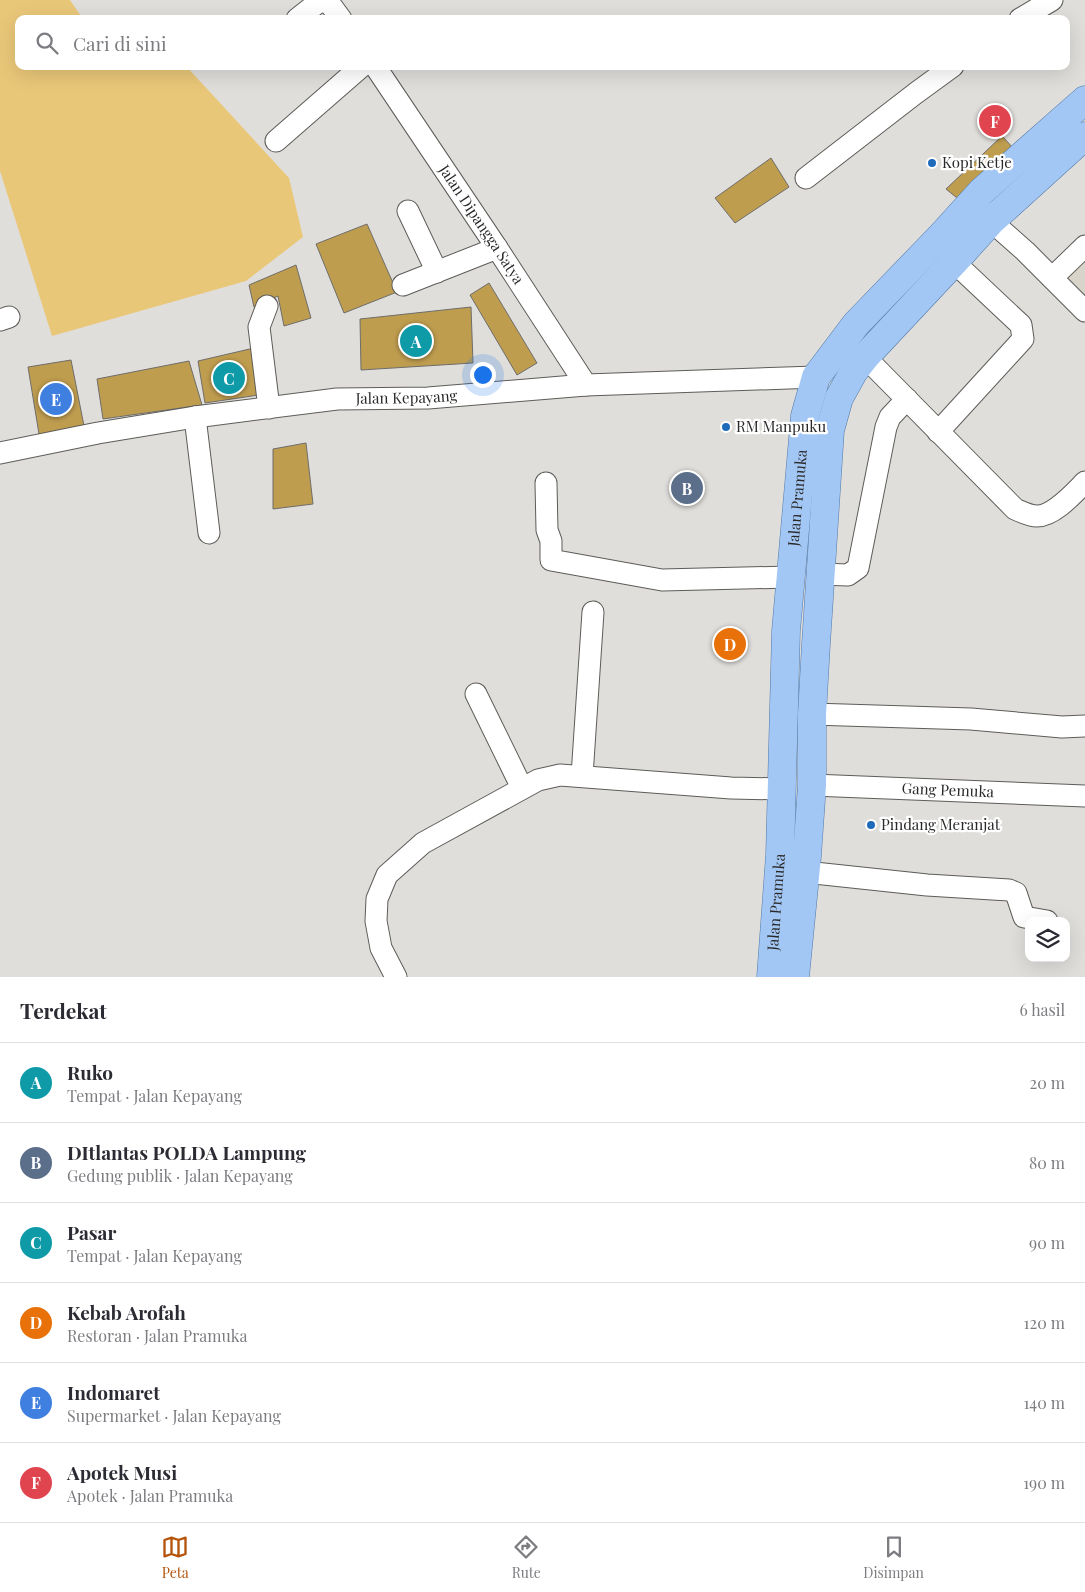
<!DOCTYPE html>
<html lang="id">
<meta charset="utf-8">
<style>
:root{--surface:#fff;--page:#f7f7f7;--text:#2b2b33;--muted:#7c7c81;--line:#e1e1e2;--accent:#b45309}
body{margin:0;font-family:"Playfair Display",serif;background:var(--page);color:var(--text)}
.controls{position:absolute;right:15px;bottom:15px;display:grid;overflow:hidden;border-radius:10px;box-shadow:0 5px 20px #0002}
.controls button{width:45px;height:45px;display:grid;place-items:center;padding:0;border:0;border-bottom:1px solid var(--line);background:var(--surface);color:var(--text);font:25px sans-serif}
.you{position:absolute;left:482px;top:374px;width:18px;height:18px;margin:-12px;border:4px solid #fff;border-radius:50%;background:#1a73e8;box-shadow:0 0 0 8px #1a73e833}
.badge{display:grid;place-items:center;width:32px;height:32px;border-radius:50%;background:var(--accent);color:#fff;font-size:16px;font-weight:700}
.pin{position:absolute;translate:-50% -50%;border:2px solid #fff;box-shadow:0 1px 5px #0006}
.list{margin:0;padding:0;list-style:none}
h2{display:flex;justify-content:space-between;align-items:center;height:65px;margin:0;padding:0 20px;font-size:21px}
h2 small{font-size:16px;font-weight:400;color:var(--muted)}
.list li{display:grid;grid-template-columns:32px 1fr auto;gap:15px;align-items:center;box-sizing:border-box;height:80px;padding:0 20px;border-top:1px solid var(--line)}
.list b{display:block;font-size:19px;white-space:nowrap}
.list p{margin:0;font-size:16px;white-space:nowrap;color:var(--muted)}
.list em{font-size:16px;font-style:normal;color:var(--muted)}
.icon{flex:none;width:28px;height:28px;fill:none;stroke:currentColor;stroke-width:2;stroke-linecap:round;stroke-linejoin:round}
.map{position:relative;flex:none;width:1085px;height:977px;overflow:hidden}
.search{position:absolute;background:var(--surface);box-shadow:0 5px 20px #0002;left:15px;right:15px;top:15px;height:55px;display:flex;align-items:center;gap:12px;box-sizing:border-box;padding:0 18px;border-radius:10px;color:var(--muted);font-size:19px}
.sheet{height:545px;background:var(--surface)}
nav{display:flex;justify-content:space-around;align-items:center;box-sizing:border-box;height:70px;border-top:1px solid var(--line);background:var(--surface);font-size:14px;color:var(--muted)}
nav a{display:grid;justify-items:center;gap:2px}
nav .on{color:var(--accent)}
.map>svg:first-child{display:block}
.built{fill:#d8d4c9}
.green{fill:#e9c779}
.building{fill:#bf9d4f;stroke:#6e6d6a}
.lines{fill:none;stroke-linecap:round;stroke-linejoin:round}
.minor-casing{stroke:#5d5c59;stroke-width:23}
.major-casing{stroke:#5078a7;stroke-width:29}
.minor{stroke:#fff;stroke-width:21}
.major{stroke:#a3c7f4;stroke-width:28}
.poi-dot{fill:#206aba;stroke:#fff;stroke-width:2}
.labels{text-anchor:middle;stroke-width:4.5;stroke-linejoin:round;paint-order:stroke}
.poi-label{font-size:15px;fill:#2a2928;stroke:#fff;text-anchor:start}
.street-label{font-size:15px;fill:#2a2928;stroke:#fff}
</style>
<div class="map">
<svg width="1085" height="977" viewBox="0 0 1085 977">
<rect width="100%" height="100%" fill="#e0dedb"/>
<!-- built -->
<path class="built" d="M1085 258V295L1065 275Z"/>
<!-- green -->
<path class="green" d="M0 0H70L83 19H19V66H186L289 178 303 237 246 281 52 336 0 171Z"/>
<!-- building -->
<path class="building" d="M1002 136 1015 150 962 202 946 189Z
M771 158 789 187 735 223 715 198Z
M367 224 397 292 344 313 316 244Z
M296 265 311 318 284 326 278 296 254 307 249 285Z
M489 283 537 363 517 375 470 295Z
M471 307 473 363 361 370 360 319Z
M254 348 259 395 205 403 198 361Z
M71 360 85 431 40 440 28 367Z
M189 361 202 405 103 419 97 379Z
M306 443 313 504 273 509V449Z"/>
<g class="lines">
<!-- minor casing -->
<g class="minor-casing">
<g id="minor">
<path d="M327 0 341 19"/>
<path d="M297 19 316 4 324 0"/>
<path d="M1020 19 1052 0"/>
<path id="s1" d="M375 66 497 248 586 385"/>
<path d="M276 141 362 66"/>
<path d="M806 178 916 93 953 66"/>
<path d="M408 211 437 272"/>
<path d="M991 221 1025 251 1085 311"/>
<path d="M1052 278 1085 246"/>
<path d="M403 285 497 248"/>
<path d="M267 306 259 327 269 408"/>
<path d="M0 320 9 317"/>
<path d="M865 357 1015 509C1022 512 1030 516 1037 516 1054 516 1074 493 1085 482"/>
<path d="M195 417 209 533"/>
<path d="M938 432 1023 339 1021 325 954 262"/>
<path id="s2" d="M0 453 98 433 195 417 337 399 428 398 586 385 816 377"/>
<path d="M546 483 547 530 551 541V560L662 580 790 577"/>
<path d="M820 574 848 575 858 568 886 427 890 417 907 399"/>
<path d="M476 694 522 788"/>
<path d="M812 714 971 719 1062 727 1085 726"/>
<path d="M582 776 593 612"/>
<path id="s3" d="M812 785 1085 796"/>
<path d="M805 872 927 885 1009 890 1016 893 1024 917 1047 921"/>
<path d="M396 977 381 948 376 921 377 899 387 875 423 843 538 780 560 775 731 788 781 789"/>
</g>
</g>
<!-- major casing -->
<g class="major-casing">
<g id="major">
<path id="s4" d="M771 977 780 855 786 631 805 416 816 377 856 324 942 235 982 191 1085 100"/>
<path d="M795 977 807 856 812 785V714L816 644 830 430 839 398 854 371 865 357 954 262 991 221 1085 136"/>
</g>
</g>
<!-- minor -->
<use href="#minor" class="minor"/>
<!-- major -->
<use href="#major" class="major"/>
</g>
<!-- markers -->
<g class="poi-dot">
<circle cx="932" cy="163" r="5"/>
<circle cx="726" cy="427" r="5"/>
<circle cx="871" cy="825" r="5"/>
</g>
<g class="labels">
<!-- poi labels -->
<g class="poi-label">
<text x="942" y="168">Kopi Ketje</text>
<text x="736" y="432">RM Manpuku</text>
<text x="881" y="830">Pindang Meranjat</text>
</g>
<!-- street labels -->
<g class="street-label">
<text dy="5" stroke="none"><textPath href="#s1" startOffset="191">Jalan Dipangga Satya</textPath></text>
<text dy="5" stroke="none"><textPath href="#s2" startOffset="411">Jalan Kepayang</textPath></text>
<text dy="5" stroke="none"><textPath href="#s4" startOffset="480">Jalan Pramuka</textPath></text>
<text dy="5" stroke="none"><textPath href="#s3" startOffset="136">Gang Pemuka</textPath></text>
<text dy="5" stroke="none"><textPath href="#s4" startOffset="75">Jalan Pramuka</textPath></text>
</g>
</g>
</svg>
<div class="controls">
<button><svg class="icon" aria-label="layers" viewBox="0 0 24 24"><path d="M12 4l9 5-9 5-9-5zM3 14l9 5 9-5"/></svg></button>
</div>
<div class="you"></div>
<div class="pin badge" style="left:416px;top:341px;background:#0f9aa8">A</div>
<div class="pin badge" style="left:687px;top:488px;background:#5c6f8a">B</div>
<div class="pin badge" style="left:229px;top:378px;background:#0f9aa8">C</div>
<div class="pin badge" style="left:730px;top:644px;background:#e8710a">D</div>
<div class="pin badge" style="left:56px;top:399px;background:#3f7fe0">E</div>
<div class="pin badge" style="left:995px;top:121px;background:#e0444e">F</div>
<div class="search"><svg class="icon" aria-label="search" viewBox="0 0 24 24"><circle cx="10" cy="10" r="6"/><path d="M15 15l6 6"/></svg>Cari di sini</div>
</div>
<section class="sheet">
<h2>Terdekat<small>6 hasil</small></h2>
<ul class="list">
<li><span class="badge" style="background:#0f9aa8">A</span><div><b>Ruko</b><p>Tempat · Jalan Kepayang</p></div><em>20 m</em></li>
<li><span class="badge" style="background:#5c6f8a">B</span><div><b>DItlantas POLDA Lampung</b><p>Gedung publik · Jalan Kepayang</p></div><em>80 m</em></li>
<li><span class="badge" style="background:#0f9aa8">C</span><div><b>Pasar</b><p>Tempat · Jalan Kepayang</p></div><em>90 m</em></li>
<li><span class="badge" style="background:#e8710a">D</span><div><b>Kebab Arofah</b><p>Restoran · Jalan Pramuka</p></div><em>120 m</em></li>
<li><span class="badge" style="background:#3f7fe0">E</span><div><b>Indomaret</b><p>Supermarket · Jalan Kepayang</p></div><em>140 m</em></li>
<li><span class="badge" style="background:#e0444e">F</span><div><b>Apotek Musi</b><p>Apotek · Jalan Pramuka</p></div><em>190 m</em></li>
</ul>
</section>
<nav>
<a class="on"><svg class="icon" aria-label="map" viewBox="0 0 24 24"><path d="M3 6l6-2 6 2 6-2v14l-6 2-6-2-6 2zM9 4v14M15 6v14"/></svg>Peta</a>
<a><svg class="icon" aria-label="directions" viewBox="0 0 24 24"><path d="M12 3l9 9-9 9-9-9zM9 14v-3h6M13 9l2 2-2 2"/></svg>Rute</a>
<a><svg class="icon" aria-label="saved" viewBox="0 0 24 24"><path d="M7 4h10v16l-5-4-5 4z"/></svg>Disimpan</a>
</nav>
